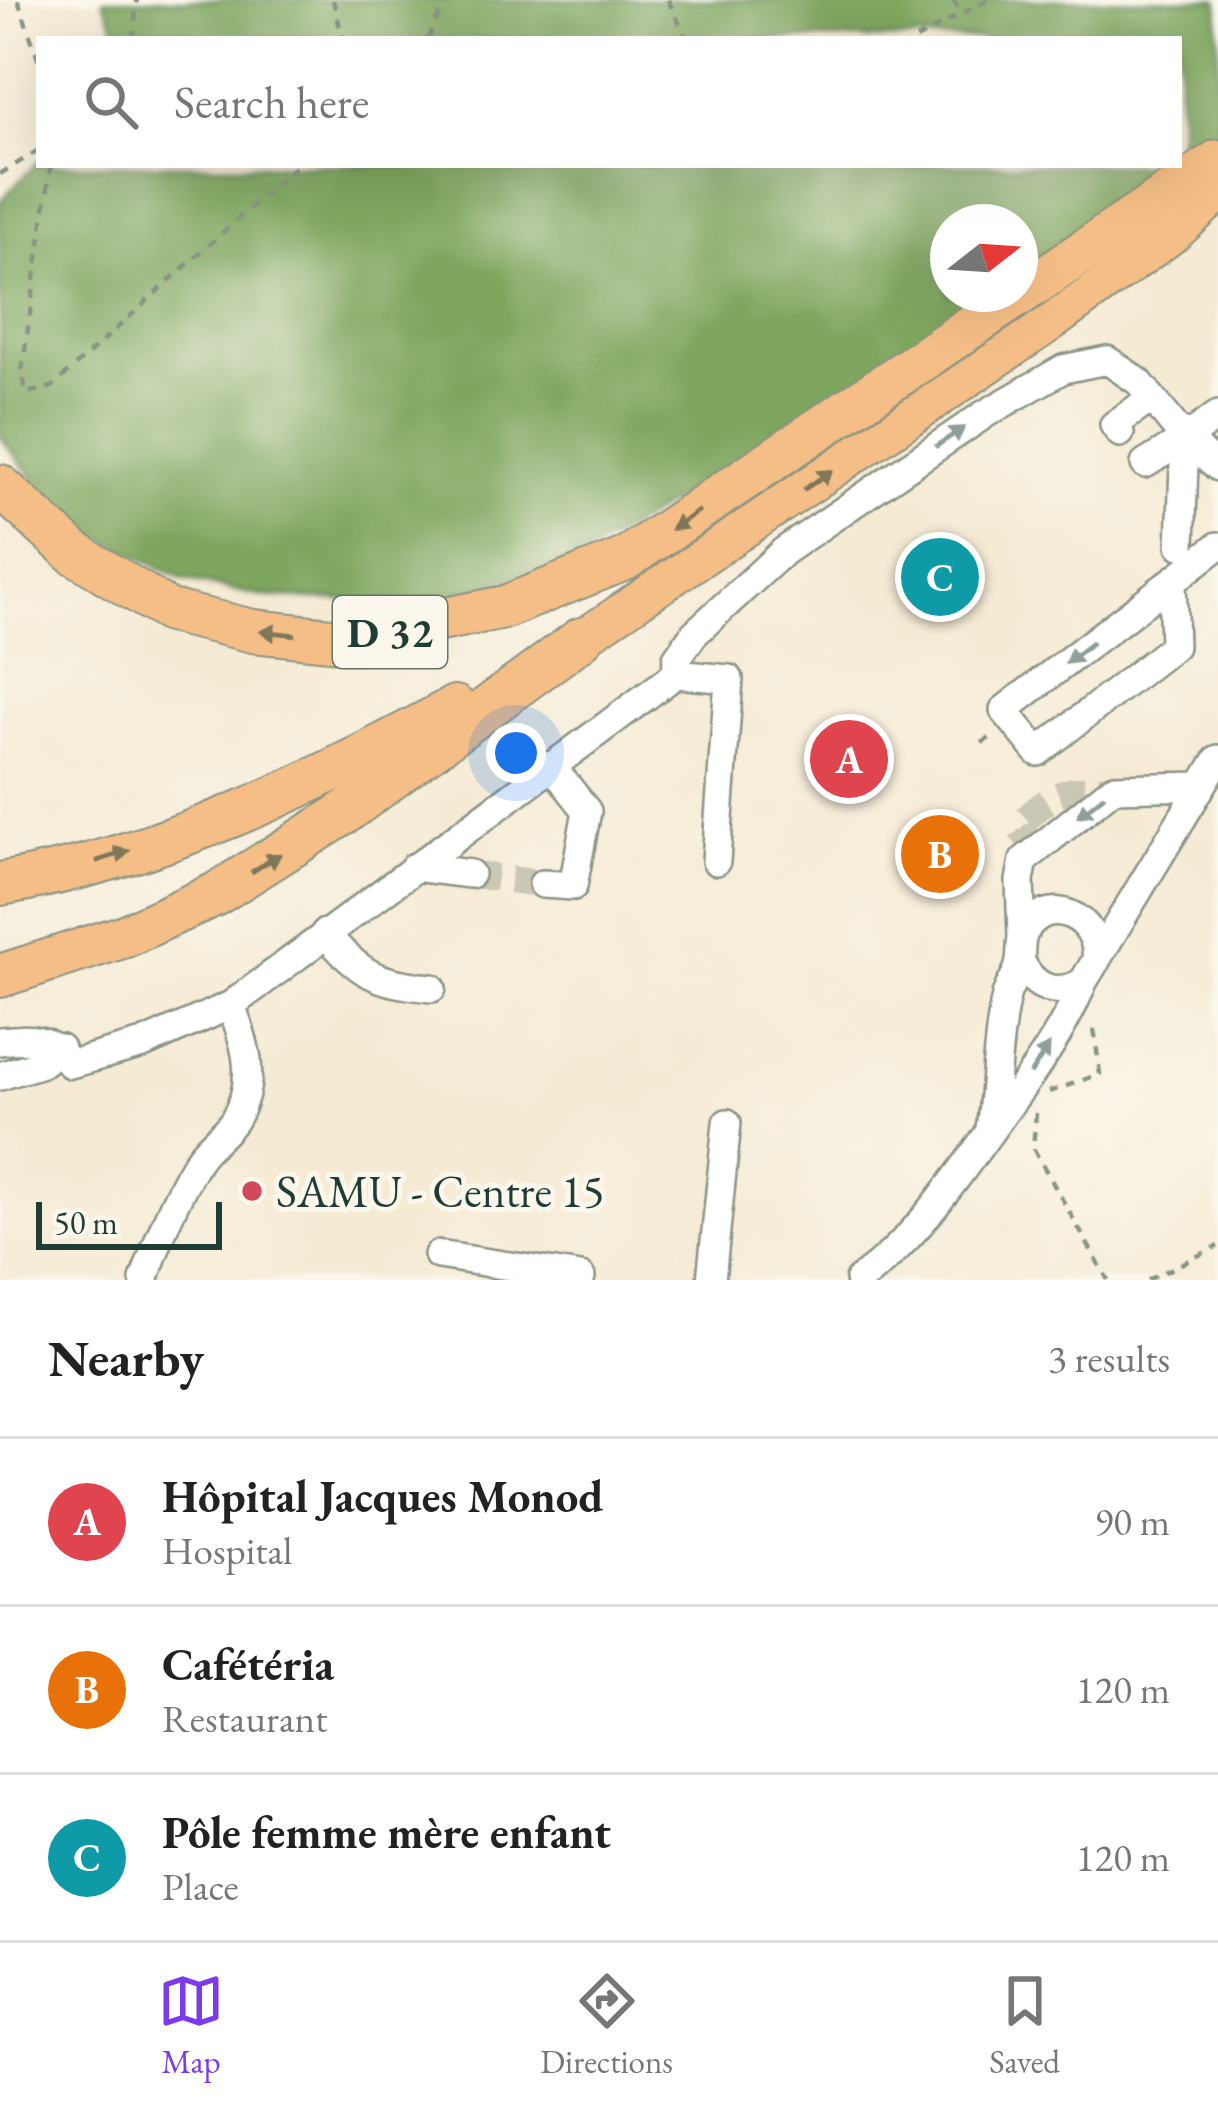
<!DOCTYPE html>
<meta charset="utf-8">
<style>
:root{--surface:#fff;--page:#f2f2f2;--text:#222;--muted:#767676;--line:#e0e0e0;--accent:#7c3aed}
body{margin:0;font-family:"EB Garamond",serif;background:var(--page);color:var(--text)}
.compass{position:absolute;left:930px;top:204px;width:108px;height:108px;border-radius:50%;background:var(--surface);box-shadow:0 12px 48px #0002;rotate:73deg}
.scale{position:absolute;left:36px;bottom:30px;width:186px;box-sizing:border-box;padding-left:12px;border:6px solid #1f3d34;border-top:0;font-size:33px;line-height:42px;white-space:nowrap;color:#1f3d34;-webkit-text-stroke:9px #fbf7ec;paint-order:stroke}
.you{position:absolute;left:516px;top:753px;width:42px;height:42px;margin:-30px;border:9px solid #fff;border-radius:50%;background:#1a73e8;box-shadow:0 0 0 18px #1a73e833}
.badge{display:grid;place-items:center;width:78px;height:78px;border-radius:50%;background:var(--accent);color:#fff;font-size:39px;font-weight:700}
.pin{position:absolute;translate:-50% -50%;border:6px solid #fff;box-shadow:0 3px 12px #0006}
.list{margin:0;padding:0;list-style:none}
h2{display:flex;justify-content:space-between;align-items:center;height:156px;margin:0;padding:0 48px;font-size:51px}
h2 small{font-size:39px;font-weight:400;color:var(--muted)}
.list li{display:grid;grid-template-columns:78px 1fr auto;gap:36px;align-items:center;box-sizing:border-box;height:168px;padding:0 48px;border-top:3px solid var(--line)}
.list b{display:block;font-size:45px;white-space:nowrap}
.list p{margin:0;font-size:39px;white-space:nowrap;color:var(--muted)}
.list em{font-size:39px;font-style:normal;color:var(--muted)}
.icon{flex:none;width:66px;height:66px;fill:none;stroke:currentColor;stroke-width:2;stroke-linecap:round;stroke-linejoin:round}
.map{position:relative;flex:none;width:1218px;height:1280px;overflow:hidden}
.search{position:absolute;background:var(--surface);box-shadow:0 12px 48px #0002;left:36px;right:36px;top:36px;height:132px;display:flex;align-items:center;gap:30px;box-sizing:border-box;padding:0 42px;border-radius:0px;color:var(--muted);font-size:45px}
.sheet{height:660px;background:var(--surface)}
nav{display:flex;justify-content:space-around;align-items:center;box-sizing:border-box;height:168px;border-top:3px solid var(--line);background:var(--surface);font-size:33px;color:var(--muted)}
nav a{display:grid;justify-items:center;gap:6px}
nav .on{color:var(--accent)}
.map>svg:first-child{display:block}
.forest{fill:#7ea65e;stroke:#4e7249;stroke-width:3}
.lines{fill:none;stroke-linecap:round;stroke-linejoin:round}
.minor-tunnel{stroke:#cac7b4;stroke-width:27;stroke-dasharray:27 14;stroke-linecap:butt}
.minor-casing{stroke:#8a9484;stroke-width:32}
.major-casing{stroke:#8a9484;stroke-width:40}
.highway-casing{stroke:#8a9484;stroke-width:46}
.path{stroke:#8a9484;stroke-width:4.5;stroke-dasharray:9 9;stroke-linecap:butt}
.minor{stroke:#fff;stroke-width:27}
.major{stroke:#f5be86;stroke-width:36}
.highway{stroke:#f5be86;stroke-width:42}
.oneway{fill:#8f9e9a}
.oneway2{fill:#7f7759}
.poi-dot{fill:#d1495b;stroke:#fbf7ec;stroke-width:4.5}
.labels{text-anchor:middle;stroke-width:10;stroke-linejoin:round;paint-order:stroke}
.shield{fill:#fbf7ec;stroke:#61756b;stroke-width:3}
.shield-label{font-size:42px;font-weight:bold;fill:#1f3d34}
.poi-label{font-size:45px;fill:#1f3d34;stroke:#fbf7ec;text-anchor:start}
</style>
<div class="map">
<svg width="1218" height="1280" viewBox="0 0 1218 1280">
<rect width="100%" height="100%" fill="#fbf7ec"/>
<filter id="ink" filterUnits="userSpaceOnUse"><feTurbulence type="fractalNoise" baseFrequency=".00833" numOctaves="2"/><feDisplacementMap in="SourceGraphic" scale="24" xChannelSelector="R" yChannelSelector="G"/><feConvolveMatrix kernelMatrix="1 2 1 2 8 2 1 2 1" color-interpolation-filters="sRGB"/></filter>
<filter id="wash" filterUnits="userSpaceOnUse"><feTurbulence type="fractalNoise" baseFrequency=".004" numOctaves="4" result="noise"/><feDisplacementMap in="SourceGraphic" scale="48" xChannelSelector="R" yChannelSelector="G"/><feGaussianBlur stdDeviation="2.7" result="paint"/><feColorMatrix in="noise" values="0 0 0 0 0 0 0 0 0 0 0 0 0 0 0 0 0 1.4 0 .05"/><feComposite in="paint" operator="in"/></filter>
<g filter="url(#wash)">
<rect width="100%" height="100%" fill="#f5ead4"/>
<!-- forest -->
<path class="forest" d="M103 0H1218V130L1179 158V39H120Z
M39 161V165H1169L1020 272V222H948V294H989L875 375 580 559 489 586 399 603 260 596 182 579 68 522 5 443 0 435V201Z"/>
</g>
<g filter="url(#ink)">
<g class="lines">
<!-- minor-tunnel -->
<path class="minor-tunnel" d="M1038 849 1018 826C1056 791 1062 789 1113 788
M470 874 543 884"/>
<!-- minor casing -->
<g class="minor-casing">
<path id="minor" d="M1120 433 1114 425 1152 398
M1185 439 1218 467
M1145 464 1185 439
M1181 545 1185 439
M1172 581 1174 646 1038 752 1004 710 1218 546
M676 674 677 658 694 634 784 551 985 414 1063 369 1107 360 1139 382 1185 439 1218 415
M414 867 470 874
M543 884 573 886 587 811 551 765
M325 933C361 976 377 982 432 988
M1022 937 1020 881 1024 860 1038 849 1113 788 1201 786
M1021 962C1034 989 1057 997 1083 982
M0 1041C30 1038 52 1036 70 1064L143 1044 231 1005 676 674 729 679 716 861
M0 1076 42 1063 60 1048
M990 1128C997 1085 996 1039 1006 996 1009 984 1019 973 1020 961 1022 950 1019 944 1024 933 1045 891 1101 916 1096 961
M438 1255 581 1277
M144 1280C159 1238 174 1199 197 1161 206 1146 224 1135 234 1120 258 1080 246 1044 231 1005
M711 1280 727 1123
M859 1280C913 1242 951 1185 989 1133 1023 1085 1062 1037 1083 982L1218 759"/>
</g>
<!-- major casing -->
<g class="major-casing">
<path id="major" d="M581 639 1055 320 1175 233 1218 194"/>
</g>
<!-- highway casing -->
<g class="highway-casing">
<path id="highway" d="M0 486 73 552 169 611 253 631 340 640 505 607 625 559 1218 161
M0 884C161 858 313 784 455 707
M0 976 125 936 216 894 343 814 581 639"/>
</g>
<!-- path -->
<path class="path" d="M18 0 39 61
M333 0 343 39
M668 0 687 39
M953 0 963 15
M133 39 137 0
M428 39 446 0
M916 39 987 0
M51 165 22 371 26 393 52 387 297 165
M0 174 39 150
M982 743 994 735
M1049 1092 1100 1074 1093 1021
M1036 1113 1033 1148 1108 1280
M1148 1280 1218 1246"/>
<!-- minor -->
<use href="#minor" class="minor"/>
<!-- major -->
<use href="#major" class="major"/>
<!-- highway -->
<use href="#highway" class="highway"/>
</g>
<!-- one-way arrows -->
<defs><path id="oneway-solid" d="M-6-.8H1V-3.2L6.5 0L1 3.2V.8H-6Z" transform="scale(3)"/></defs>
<g class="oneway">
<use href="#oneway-solid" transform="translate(950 437) rotate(-34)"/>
<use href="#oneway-solid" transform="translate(1079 653) rotate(142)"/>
<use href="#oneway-solid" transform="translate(1091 806) rotate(141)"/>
<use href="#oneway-solid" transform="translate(1040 1059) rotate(-57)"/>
</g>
<g class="oneway2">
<use href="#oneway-solid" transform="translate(818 480) rotate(-34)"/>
<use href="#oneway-solid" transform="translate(685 520) rotate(146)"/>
<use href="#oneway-solid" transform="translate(278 633) rotate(-174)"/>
<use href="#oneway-solid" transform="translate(113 856) rotate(-18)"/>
<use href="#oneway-solid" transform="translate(266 863) rotate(-32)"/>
</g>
</g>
<!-- markers -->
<circle class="poi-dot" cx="252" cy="1191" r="12"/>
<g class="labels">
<!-- shield labels -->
<rect class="shield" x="333" y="596" width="114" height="72" rx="9"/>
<g class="shield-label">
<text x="390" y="647">D 32</text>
</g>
<!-- poi labels -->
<g class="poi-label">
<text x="276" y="1207">SAMU - Centre 15</text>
</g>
</g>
</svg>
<svg class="compass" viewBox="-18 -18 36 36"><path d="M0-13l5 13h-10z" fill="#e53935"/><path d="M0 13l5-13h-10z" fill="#767676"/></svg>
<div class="scale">50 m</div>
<div class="you"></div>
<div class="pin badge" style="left:849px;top:759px;background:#e0444e">A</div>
<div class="pin badge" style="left:940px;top:854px;background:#e8710a">B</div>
<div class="pin badge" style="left:940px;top:577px;background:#0f9aa8">C</div>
<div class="search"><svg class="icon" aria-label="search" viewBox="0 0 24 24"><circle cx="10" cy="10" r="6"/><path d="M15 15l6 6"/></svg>Search here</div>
</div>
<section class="sheet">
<h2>Nearby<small>3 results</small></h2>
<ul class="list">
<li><span class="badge" style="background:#e0444e">A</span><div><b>Hôpital Jacques Monod</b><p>Hospital</p></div><em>90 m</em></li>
<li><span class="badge" style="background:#e8710a">B</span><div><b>Cafétéria</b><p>Restaurant</p></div><em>120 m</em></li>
<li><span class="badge" style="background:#0f9aa8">C</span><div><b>Pôle femme mère enfant</b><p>Place</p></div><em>120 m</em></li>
</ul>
</section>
<nav>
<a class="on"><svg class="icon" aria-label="map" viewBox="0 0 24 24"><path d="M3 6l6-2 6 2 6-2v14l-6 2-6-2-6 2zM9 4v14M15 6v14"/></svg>Map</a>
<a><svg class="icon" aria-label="directions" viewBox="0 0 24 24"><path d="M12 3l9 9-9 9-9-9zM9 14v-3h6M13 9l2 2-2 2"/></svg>Directions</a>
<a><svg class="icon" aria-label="saved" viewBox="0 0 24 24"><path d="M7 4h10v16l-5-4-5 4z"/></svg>Saved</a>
</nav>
